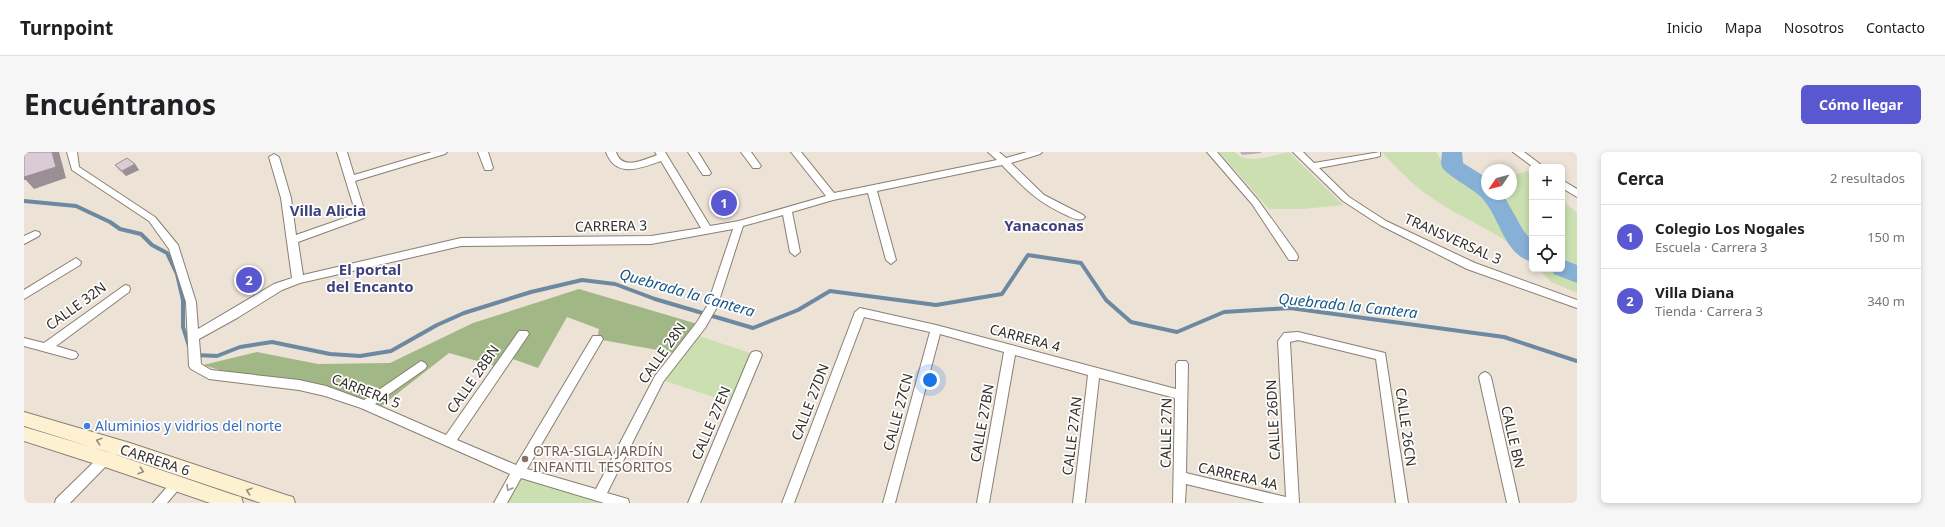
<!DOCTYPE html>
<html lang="es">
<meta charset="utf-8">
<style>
:root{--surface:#fff;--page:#f6f6f6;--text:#202124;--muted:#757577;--line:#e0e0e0;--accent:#5a58d0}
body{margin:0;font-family:"Noto Sans",sans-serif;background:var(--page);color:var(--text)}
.controls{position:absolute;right:12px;top:12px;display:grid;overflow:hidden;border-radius:6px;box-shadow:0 2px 6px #0003}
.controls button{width:36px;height:36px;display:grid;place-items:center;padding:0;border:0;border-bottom:1px solid var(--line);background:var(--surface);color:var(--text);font:20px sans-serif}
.compass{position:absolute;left:1457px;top:12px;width:36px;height:36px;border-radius:50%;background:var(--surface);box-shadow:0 2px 6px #0003;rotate:235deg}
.you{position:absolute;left:906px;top:228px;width:14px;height:14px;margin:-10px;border:3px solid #fff;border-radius:50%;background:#1a73e8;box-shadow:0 0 0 6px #1a73e833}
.badge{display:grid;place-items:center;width:26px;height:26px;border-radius:50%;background:var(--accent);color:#fff;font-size:13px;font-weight:700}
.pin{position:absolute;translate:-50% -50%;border:2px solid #fff;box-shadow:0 1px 4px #0006}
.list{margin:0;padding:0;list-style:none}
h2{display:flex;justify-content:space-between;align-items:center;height:52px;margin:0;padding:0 16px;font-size:17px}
h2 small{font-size:13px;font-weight:400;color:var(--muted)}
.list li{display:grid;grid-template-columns:26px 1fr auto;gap:12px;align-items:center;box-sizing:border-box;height:64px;padding:0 16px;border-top:1px solid var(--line)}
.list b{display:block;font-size:15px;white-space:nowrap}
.list p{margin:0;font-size:13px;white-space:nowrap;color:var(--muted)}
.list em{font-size:13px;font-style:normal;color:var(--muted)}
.icon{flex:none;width:22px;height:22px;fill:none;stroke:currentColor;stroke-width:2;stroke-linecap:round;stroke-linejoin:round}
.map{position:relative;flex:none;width:1553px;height:351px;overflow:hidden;border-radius:6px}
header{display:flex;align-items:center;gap:24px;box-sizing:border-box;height:56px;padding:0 20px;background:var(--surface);border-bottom:1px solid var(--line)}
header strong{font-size:19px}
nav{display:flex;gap:22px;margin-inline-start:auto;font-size:14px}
.intro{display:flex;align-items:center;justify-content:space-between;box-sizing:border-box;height:96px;padding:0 24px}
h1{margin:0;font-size:28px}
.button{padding:10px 18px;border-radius:6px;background:var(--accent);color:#fff;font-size:14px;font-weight:700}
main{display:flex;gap:24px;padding:0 24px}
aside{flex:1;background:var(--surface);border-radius:6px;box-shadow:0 2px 6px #0003}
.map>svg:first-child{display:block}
.green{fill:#cbdfb1}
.forest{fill:#a2b786}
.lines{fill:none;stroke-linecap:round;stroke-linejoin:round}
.stream{stroke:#6d89a2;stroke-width:4}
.river{fill:#86b0d6;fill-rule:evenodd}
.minor-casing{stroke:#897f74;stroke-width:2}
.secondary-casing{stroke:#897f74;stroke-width:2}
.minor{fill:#fff;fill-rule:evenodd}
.secondary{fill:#fef1d2;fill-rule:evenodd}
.wall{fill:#bbafb7}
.shaded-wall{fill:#998f95}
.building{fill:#daccd5;stroke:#998f95}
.oneway{stroke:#98907e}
.oneway2{stroke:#989694}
.shop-dot{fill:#3f7fe0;stroke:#fff;stroke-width:1.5}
.education-dot{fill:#8d6e63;stroke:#fff;stroke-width:1.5}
.labels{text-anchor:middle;stroke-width:3.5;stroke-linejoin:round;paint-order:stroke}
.street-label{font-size:14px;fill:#322e2a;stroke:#fff}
.shop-label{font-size:14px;fill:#366cbe;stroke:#fff;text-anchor:start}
.education-label{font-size:14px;fill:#785e54;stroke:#fff;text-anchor:start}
.neighbourhood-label{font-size:15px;font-weight:bold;fill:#3e407d;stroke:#fff}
.water-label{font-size:15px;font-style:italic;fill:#185888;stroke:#fff}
</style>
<header>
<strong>Turnpoint</strong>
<nav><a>Inicio</a><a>Mapa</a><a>Nosotros</a><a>Contacto</a></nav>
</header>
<div class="intro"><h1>Encuéntranos</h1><a class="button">Cómo llegar</a></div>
<main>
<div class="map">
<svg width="1553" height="351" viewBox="0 0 1553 351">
<rect width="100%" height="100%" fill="#ede2d6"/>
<!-- green -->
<path class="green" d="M1195 0H1211C1222 14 1250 3 1265 0L1319 53 1278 57H1245Z
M1358 0H1412L1421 14 1442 26 1465 47 1499 99 1508 104V110C1484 85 1450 72 1420 54 1397 40 1376 21 1358 0Z
M1504 19 1508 23V94L1493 78 1477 48 1471 42H1487V24Z
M1538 48 1553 61V116L1538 110Z
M1515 117H1531L1553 125V141L1527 130Z
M669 182 732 203 711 252 635 227Z
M494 320 590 351H476Z"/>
<!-- forest -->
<path class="forest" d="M555 137 677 173 655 202 573 187 575 177 543 165 514 216 483 205 471 214 425 201 355 256 302 239 228 228 179 213 233 200 294 212 366 211 449 171Z"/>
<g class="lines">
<!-- stream -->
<path class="stream" d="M0 49 52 54 86 70 96 77 117 82 128 93 143 101 153 122 159 148V175L165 194
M172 203 193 204 216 195 248 190 306 202 336 204 367 199 413 173 440 161 507 140 558 128 591 132 631 147 729 176 774 158 806 139 912 153 978 142 1004 103 1057 111 1082 148 1107 170 1153 180 1200 160 1266 156 1480 185 1553 209"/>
<!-- river -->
<path class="river" d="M1418 0H1438L1439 11 1463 26V42H1478L1480 44 1499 78 1508 89V110C1479 102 1476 64 1457 45 1449 37 1421 22 1418 15 1416 11 1418 5 1418 0Z
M1538 107 1553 113V131L1530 122 1527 117H1538Z"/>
<!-- minor casing -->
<g class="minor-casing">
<path id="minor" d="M43 0H53L55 15 131 65 154 93 172 150 174 177 250 132 268 126 257 46 245 5 250 2 255 5 267 46 272 83 332 62 313 0H323L330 23 408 0H423L421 2 331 29 342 64 340 66 274 90 279 123 437 86 627 84 677 76 637 9C617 16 592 27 582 0H592C598 19 619 8 633 3L631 0H641L686 74 715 69 802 44 767 0H777L810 41 973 8 964 0H975L982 6 1003 0H1018L1016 2 987 11 1020 43 1059 63 1061 65 1059 67C1053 69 1047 65 1042 63 1013 50 999 35 978 13L853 39 872 108 867 112 862 108 844 41 809 48 768 60 776 100 771 104 766 100 759 63 719 74 693 155 681 176 639 230 583 341 604 347 605 351H580L497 326 483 351H470L486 322 337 256 301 244 275 238 185 227 167 217 165 214 162 150 145 97 125 69 48 18ZM709 77 683 154 673 170 631 224 572 337 503 317 579 187 577 184H569L492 313 433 288 503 185 505 182 503 179H495L422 283 351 252 401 217 403 214 401 211 397 209 340 248 302 234 275 228 187 218 177 212 175 187 213 166 258 138 276 131 437 94 627 92Z
M454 0H464L469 16 467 18H461Z
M664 0H674L687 21 685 23H679Z
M717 0H727L737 14 735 16H729Z
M1183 0H1193L1234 48 1273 102 1274 105 1273 108H1265L1228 52Z
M1269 0H1279L1290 11 1356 0V4L1353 5 1295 16 1325 45 1362 69 1451 111 1553 148V156L1443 117 1356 73 1319 49Z
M1489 0H1500L1520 15H1509Z
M1538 28 1553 37V45L1538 36Z
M11 79 15 80 16 82 15 84 0 92V84Z
M52 106 57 110 56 113 0 147V138Z
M101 133 105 134 106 137 105 140 32 194 52 200 54 203 52 206 48 207 0 194V186L20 191Z
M836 156 912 173 1152 237V212L1154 209H1162L1164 212 1162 321 1262 345 1254 189 1260 181 1274 180 1361 201 1384 351H1372L1352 207 1274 188 1266 190 1275 351H1241L1162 332 1161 351H1149L1151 246 1075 226 1061 351H1049L1064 223 991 203 965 351H953L980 200 916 182 871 351H859L906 180 840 165 770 351H758L831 160Z
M732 199 736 200 738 203 676 351H664L726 203 728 200Z
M1461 220 1465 222 1467 225 1495 351H1483L1455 225 1457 222Z
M81 302 85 303 87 307 85 311 46 351H31L32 347 77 303Z
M154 325 158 327 160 331 143 351H129L150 327Z"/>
</g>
<!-- secondary casing -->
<g class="secondary-casing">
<path id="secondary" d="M0 260 106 291 262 343 269 345 271 351H237L106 307 0 274Z
M0 275 81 299 210 343 217 345 219 351H186L81 315 0 289Z"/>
</g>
<!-- minor -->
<use href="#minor" class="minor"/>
<!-- secondary -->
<use href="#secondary" class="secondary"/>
</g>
<!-- wall -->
<path class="wall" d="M1216 0H1237V1L1218 3Z
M111 12 115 18 102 24 95 18 91 13Z"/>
<!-- shaded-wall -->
<path class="shaded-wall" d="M28 0H35L42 26 10 37 2 28H0V17Z
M111 12 115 18 102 24 98 19Z"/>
<!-- building -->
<path class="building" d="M0 0H28L32 15 0 25Z
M103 6 111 12 98 19 91 13Z"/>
<!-- one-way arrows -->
<defs><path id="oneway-chevron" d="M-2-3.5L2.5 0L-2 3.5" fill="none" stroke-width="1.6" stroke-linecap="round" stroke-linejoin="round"/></defs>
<g class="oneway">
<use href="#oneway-chevron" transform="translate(75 289) rotate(-162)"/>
<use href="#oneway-chevron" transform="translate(117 319) rotate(18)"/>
<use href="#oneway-chevron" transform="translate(225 339) rotate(-162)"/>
</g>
<use class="oneway2" href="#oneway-chevron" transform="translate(485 336) rotate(121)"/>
<!-- markers -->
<circle class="shop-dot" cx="63" cy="274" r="4"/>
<circle class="education-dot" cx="501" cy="307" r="4"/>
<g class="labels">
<!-- street labels -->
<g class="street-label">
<text transform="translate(587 74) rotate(-1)" y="5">CARRERA 3</text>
<text transform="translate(1429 87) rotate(24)" y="5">TRANSVERSAL 3</text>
<text transform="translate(52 154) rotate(-36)" y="5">CALLE 32N</text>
<text transform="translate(1001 186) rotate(15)" y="5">CARRERA 4</text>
<text transform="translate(638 201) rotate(-55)" y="5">CALLE 28N</text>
<text transform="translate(449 227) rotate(-55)" y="5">CALLE 28BN</text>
<text transform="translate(342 239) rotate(21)" y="5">CARRERA 5</text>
<text transform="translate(786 250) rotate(-69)" y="5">CALLE 27DN</text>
<text transform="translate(874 260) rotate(-75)" y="5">CALLE 27CN</text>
<text transform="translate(1249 268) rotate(-93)" y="5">CALLE 26DN</text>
<text transform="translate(687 271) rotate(-67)" y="5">CALLE 27EN</text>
<text transform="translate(958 271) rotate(-80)" y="5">CALLE 27BN</text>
<text transform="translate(1382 275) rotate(82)" y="5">CALLE 26CN</text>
<text transform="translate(1142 281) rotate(-89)" y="5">CALLE 27N</text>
<text transform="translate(1048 284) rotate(-83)" y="5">CALLE 27AN</text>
<text transform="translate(1489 285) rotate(77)" y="5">CALLE BN</text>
<text transform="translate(131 308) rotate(18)" y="5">CARRERA 6</text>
<text transform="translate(1214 324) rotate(13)" y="5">CARRERA 4A</text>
</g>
<!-- shop labels -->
<g class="shop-label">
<text x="71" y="279">Aluminios y vidrios del norte</text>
</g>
<!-- education labels -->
<g class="education-label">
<text x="509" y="304">OTRA-SIGLA JARDÍN<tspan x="509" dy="16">INFANTIL TESORITOS</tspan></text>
</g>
<!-- neighbourhood labels -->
<g class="neighbourhood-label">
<text x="304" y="64">Villa Alicia</text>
<text x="1020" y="79">Yanaconas</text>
<text x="346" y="123">El portal<tspan x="346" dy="17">del Encanto</tspan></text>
</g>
<!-- water labels -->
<g class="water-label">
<text transform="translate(663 141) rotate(16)" y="5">Quebrada la Cantera</text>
<text transform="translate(1324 154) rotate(6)" y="5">Quebrada la Cantera</text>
</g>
</g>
</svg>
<div class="controls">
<button>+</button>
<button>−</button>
<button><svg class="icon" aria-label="locate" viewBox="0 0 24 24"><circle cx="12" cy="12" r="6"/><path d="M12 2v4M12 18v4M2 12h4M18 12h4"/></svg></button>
</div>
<svg class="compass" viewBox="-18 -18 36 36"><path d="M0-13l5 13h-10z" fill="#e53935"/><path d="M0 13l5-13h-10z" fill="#757577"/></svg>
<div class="you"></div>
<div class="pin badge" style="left:700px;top:51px">1</div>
<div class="pin badge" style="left:225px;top:128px">2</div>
</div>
<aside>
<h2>Cerca<small>2 resultados</small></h2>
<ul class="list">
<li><span class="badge">1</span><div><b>Colegio Los Nogales</b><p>Escuela · Carrera 3</p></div><em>150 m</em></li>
<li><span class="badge">2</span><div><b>Villa Diana</b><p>Tienda · Carrera 3</p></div><em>340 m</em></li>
</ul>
</aside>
</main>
